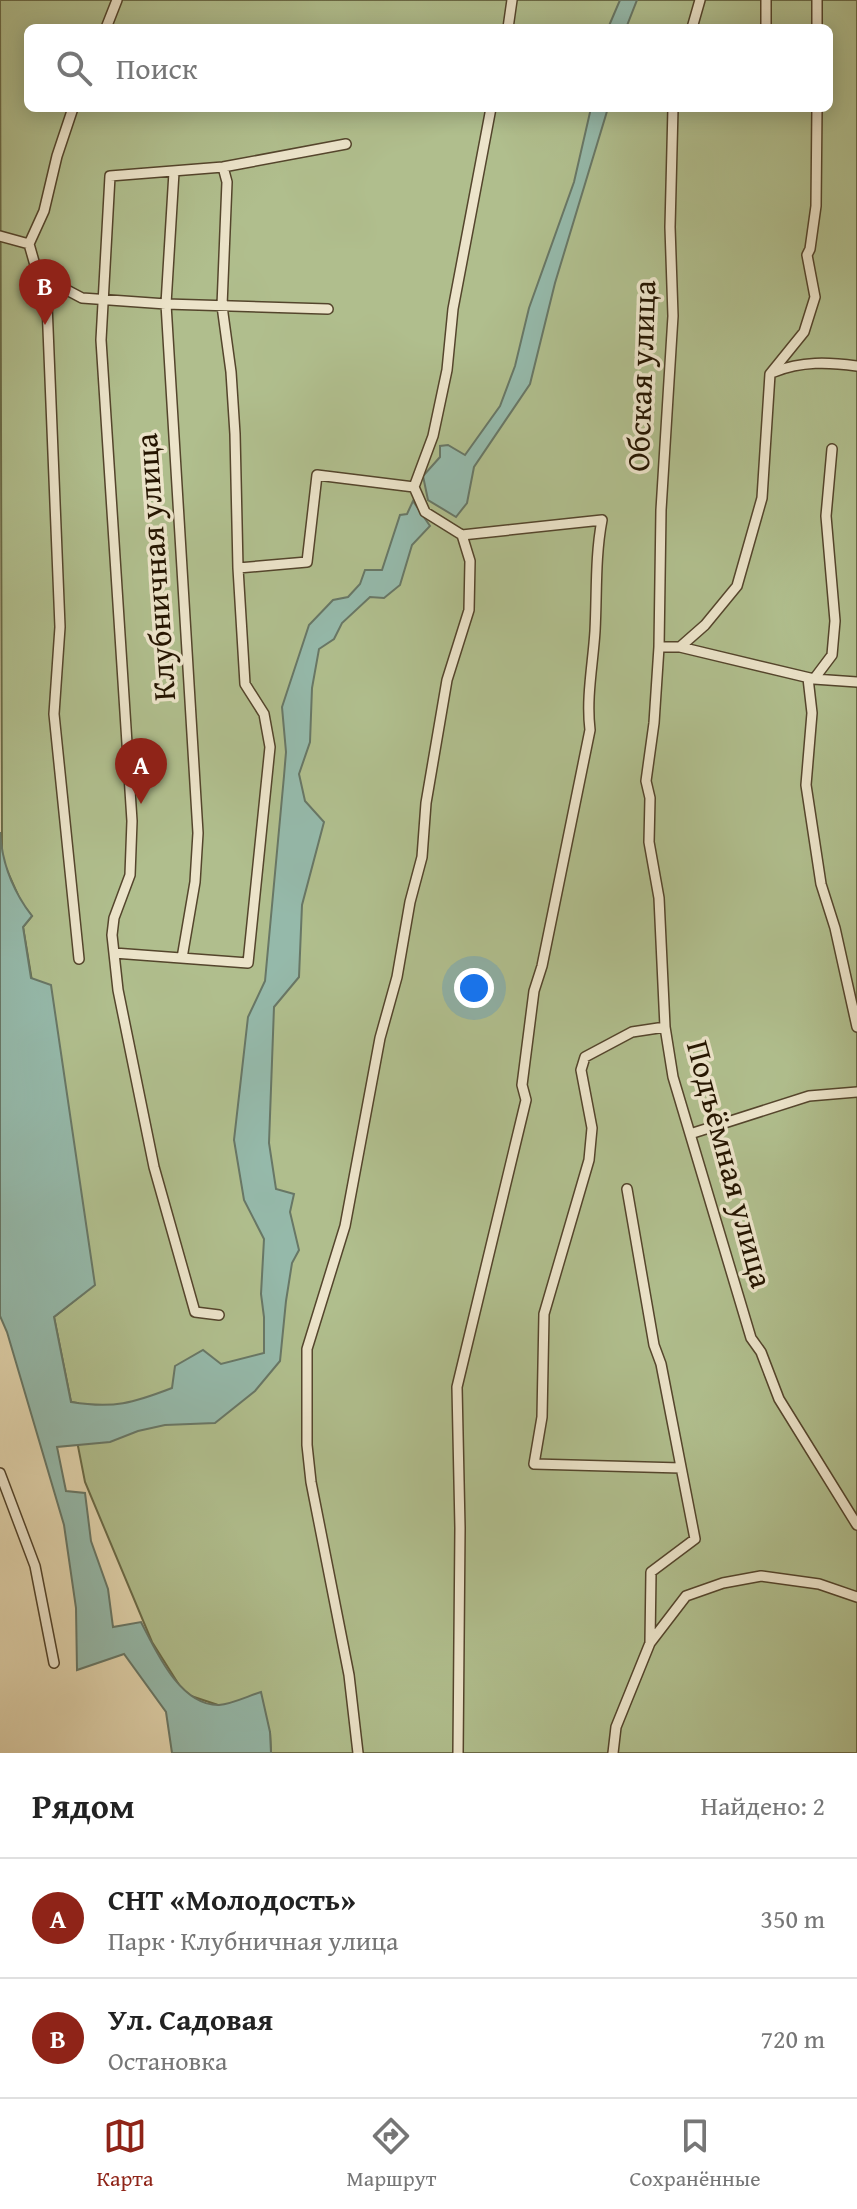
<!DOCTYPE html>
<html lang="ru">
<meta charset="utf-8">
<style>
:root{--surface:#fff;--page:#f2f2f2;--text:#222;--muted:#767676;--line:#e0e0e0;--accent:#8f2418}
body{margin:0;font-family:"Gentium Book Plus",serif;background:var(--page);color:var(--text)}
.you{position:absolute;left:474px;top:988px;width:28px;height:28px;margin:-20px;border:6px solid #fff;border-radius:50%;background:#1a73e8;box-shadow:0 0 0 12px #1a73e833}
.badge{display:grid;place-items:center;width:52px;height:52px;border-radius:50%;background:var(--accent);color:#fff;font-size:26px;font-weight:700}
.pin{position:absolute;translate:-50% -66px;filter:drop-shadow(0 2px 4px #0008)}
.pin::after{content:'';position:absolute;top:42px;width:28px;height:24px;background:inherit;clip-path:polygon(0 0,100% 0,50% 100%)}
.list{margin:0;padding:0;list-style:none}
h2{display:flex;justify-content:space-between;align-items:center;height:104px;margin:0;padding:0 32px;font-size:34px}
h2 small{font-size:26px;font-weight:400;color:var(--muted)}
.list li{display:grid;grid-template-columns:52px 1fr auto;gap:24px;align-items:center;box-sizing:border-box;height:120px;padding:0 32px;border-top:2px solid var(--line)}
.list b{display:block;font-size:30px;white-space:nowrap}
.list p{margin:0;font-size:26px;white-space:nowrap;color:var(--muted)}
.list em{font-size:26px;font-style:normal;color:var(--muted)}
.icon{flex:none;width:44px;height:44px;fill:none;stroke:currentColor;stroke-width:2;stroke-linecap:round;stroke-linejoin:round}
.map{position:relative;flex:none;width:857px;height:1753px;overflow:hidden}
.search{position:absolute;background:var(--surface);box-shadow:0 4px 20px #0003;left:24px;right:24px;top:24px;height:88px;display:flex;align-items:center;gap:20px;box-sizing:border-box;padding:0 28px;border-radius:12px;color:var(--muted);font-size:30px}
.sheet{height:344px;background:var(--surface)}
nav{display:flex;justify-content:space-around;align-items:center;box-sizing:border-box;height:112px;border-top:2px solid var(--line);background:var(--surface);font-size:22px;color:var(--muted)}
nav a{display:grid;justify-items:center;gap:4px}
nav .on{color:var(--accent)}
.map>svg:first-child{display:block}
.green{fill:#b0be8d;stroke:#6a6a46;stroke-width:2;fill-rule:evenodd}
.water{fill:#95b9aa;stroke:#687766;stroke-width:2}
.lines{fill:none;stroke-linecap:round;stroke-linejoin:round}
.street-casing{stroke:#54452c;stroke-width:12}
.street{stroke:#ece4ca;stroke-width:9}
.labels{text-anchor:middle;stroke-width:7;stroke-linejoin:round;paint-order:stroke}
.street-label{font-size:32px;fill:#251500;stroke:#ece4ca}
</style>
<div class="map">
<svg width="857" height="1753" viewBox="0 0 857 1753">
<rect width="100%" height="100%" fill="#e2d5ae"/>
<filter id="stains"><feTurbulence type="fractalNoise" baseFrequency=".0025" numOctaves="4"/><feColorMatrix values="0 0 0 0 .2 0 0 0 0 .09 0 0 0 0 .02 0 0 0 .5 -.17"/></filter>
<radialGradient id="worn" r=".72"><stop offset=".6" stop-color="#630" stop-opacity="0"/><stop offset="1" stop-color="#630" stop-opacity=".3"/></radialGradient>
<!-- green -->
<path class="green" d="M0 0H857V1753H271L270 1732 218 1705 191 1696 181 1688 152 1642 85 1482 76 1436 78 1403 71 1402 54 1317 84 1293 23 927 32 916 21 902 2 859ZM28 28H829V108H28Z"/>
<!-- water -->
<path class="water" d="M620 0H637L626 28H608Z
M591 108H608L555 283 530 384 474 467 467 503 456 517 428 500 423 476 440 457V446L448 445 465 455 500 406 515 366 529 308 574 182Z
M413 501 430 526 412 545 400 585 384 598 370 597 342 623 334 639 319 649 312 688 310 742 299 774 305 801 324 822 302 905 299 977 274 1007 269 1143 276 1189 294 1194 290 1212 299 1250 292 1263 286 1301 280 1361 255 1391 215 1423 165 1425 138 1431 110 1442 57 1447 66 1491 85 1493 91 1541 108 1589 113 1627 141 1622C156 1651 180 1706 219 1705 232 1704 248 1696 261 1692L270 1732 271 1753H172L166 1712 124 1654 77 1670 76 1608 64 1525 7 1332 0 1316V832C2 864 12 890 32 916L23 927 31 978 51 985 95 1285 54 1317 71 1402C114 1409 133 1403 172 1388L175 1366 203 1350 221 1364 264 1353V1317L261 1294 264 1239 244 1200 234 1140 248 1017 265 981 284 776 286 752 282 707 309 625 333 600 348 597 360 584 365 570H382L400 515 407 514Z"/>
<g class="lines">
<!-- street casing -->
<g class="street-casing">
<path id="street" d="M766 0V28
M817 0V28
M106 28 117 0
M508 28 512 0
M692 28 700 0
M673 108 670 227 673 316 661 510 659 647 654 723 646 781 650 798 649 842 659 898 665 1027 673 1077 751 1338 761 1352 779 1399 857 1525
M174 172 166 304 198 833 195 882 182 958
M0 236 29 244
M29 244 35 265 46 279 82 298 166 304 328 309
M29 244 44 211 57 156 73 108
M46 279 60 627 54 714 79 959
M774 372C802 361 828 362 857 366
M238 568 307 562 317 475 414 487
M659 647H680L814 679 857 682
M680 647 705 625 737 586 762 498 770 374 804 332 815 297 807 255 810 249 816 206 817 108
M808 678 812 713 806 785 821 884 835 928 857 1027
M814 679 832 655 835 621 826 516 832 449
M114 953 248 963 270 747 264 714 245 684 238 568 235 434 231 372 222 306 227 182 223 167
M665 1027 632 1032 585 1057 581 1070 592 1128 589 1160 544 1314 542 1417 534 1464 681 1468
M690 1134 809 1096 857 1092
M219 1315 195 1312 154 1167 118 990 112 935 114 918 130 875 132 821 101 340 110 176 223 167 346 144
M0 1473 35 1566 54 1663
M650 1643 686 1596 723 1583 761 1576 819 1584 857 1597
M358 1753 349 1675 311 1482 307 1445V1349L345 1226 380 1038 397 977 410 902 422 857 426 803 447 680 469 610 470 561 462 535
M458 1753 460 1528 457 1387 526 1100 522 1085 534 991 542 966 590 730C586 697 593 664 595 631 597 593 595 557 602 520L462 535 425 512 414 487 433 436 447 370 453 309 491 108
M613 1753 616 1727 650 1643 651 1572 695 1539 661 1364 654 1345 627 1189"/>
</g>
<!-- street -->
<use href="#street" class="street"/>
</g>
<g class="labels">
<!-- street labels -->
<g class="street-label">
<text transform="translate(641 376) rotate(-88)" y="11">Обская улица</text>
<text transform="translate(155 567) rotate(-94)" y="11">Клубничная улица</text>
<text transform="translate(730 1164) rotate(75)" y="11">Подъёмная улица</text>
</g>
</g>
<rect width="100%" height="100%" filter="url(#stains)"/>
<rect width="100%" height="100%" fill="url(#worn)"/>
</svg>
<div class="you"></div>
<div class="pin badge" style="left:141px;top:804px">A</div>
<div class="pin badge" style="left:45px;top:325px">B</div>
<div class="search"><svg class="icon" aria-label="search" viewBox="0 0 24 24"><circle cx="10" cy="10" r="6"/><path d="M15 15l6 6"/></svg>Поиск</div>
</div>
<section class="sheet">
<h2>Рядом<small>Найдено: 2</small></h2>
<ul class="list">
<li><span class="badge">A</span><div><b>СНТ «Молодость»</b><p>Парк · Клубничная улица</p></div><em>350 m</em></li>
<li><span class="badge">B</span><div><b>Ул. Садовая</b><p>Остановка</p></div><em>720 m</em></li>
</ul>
</section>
<nav>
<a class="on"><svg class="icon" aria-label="map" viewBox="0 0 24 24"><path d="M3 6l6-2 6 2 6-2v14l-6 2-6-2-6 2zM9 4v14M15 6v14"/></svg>Карта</a>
<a><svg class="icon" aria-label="directions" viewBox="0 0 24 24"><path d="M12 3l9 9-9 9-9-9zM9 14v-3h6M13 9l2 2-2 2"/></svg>Маршрут</a>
<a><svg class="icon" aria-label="saved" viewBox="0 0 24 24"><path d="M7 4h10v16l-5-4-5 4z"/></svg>Сохранённые</a>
</nav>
